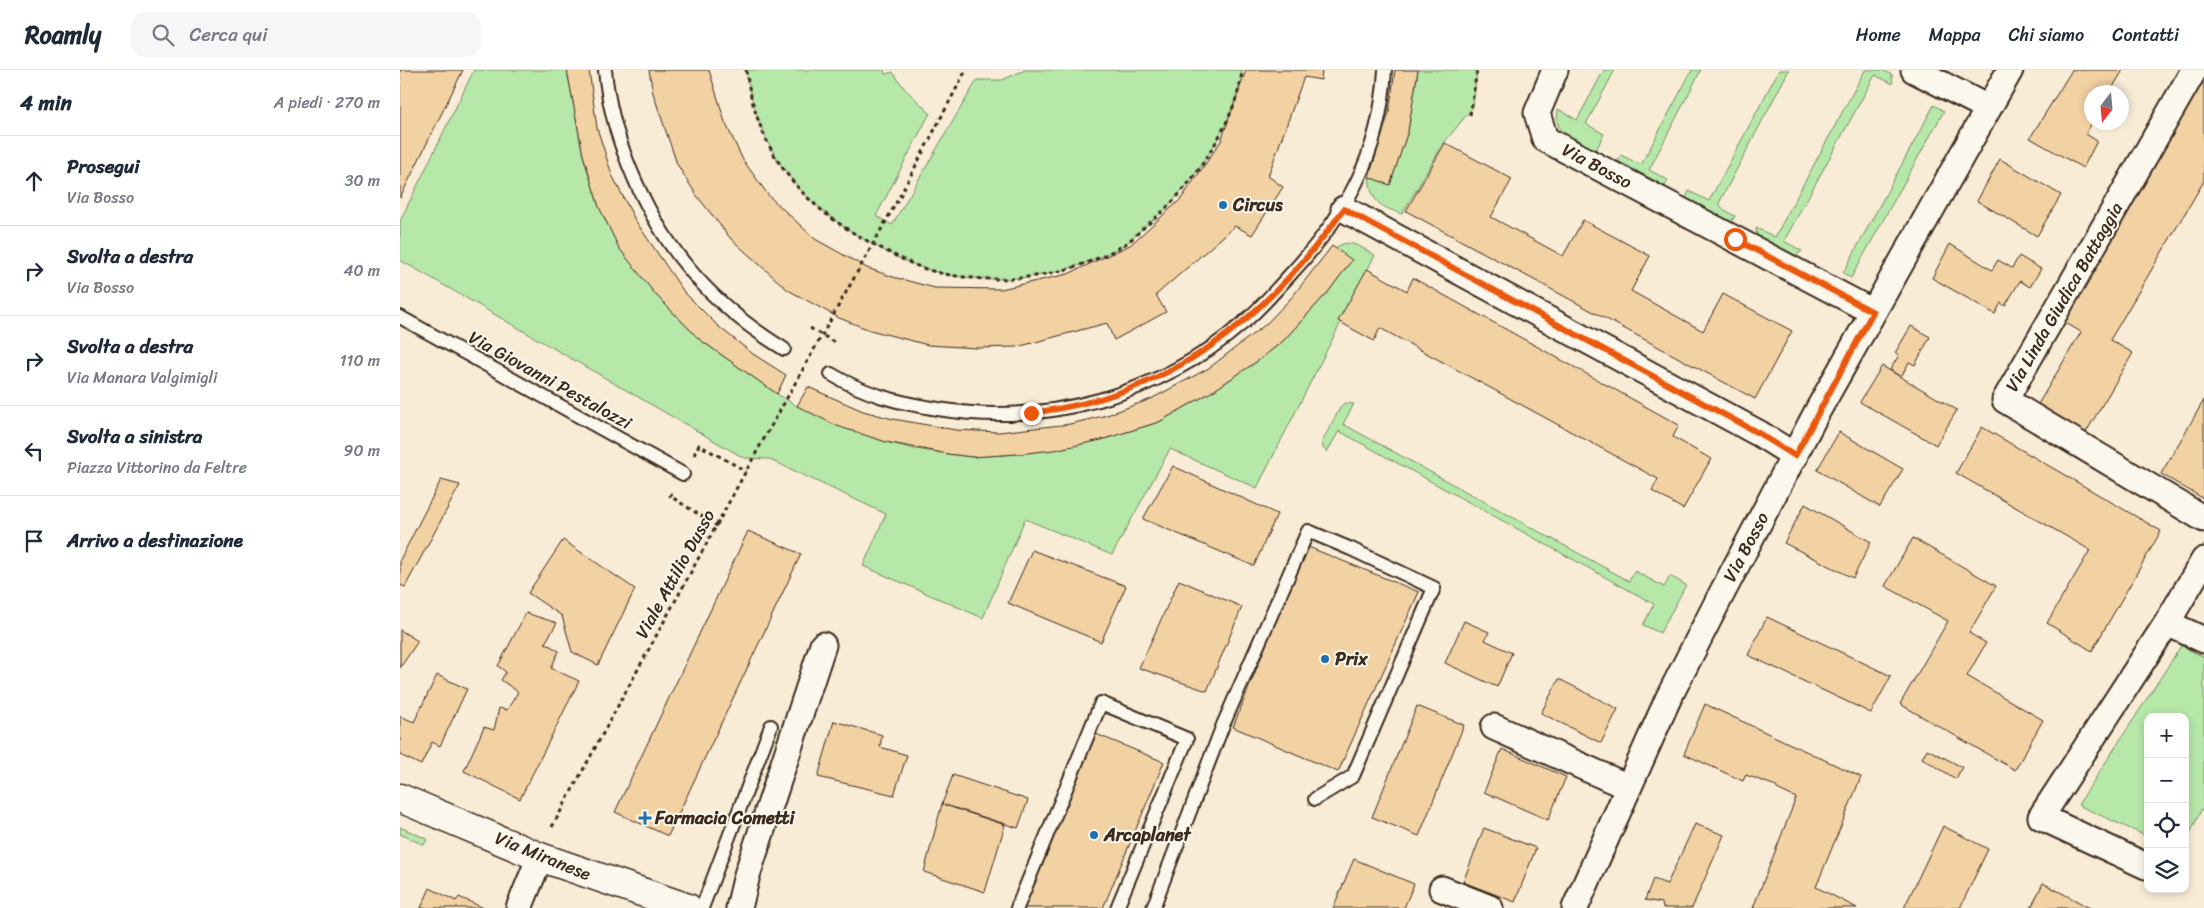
<!DOCTYPE html>
<html lang="it">
<meta charset="utf-8">
<style>
:root{--surface:#fff;--page:#f6f6f7;--text:#1f2937;--muted:#747a83;--line:#e0e1e3}
body{margin:0;font-family:Sriracha,sans-serif;background:var(--page);color:var(--text)}
.controls{position:absolute;right:15px;bottom:15px;display:grid;overflow:hidden;border-radius:10px;box-shadow:0 2px 8px #0003}
.controls button{width:45px;height:45px;display:grid;place-items:center;padding:0;border:0;border-bottom:1px solid var(--line);background:var(--surface);color:var(--text);font:25px sans-serif}
.compass{position:absolute;left:1684px;top:15px;width:45px;height:45px;border-radius:50%;background:var(--surface);box-shadow:0 2px 8px #0003;rotate:196deg}
.stop{position:absolute;width:15px;height:15px;margin:-11px;border:4px solid #ea580c;border-radius:50%;background:#fff}
.stop.end{background:#ea580c;border-color:#fff;box-shadow:0 1px 5px #0008}
.list{margin:0;padding:0;list-style:none}
h2{display:flex;justify-content:space-between;align-items:center;height:65px;margin:0;padding:0 20px;font-size:21px}
h2 small{font-size:16px;font-weight:400;color:var(--muted)}
.list li{display:grid;grid-template-columns:32px 1fr auto;gap:15px;align-items:center;box-sizing:border-box;height:90px;padding:0 20px;border-top:1px solid var(--line)}
.list b{display:block;font-size:19px;white-space:nowrap}
.list p{margin:0;font-size:16px;white-space:nowrap;color:var(--muted)}
.list em{font-size:16px;font-style:normal;color:var(--muted)}
.icon{flex:none;width:28px;height:28px;fill:none;stroke:currentColor;stroke-width:2;stroke-linecap:round;stroke-linejoin:round}
.map{position:relative;flex:none;width:1804px;height:838px;overflow:hidden}
header{display:flex;align-items:center;gap:30px;box-sizing:border-box;height:70px;padding:0 25px;background:var(--surface);border-bottom:1px solid var(--line)}
header strong{font-size:24px}
nav{display:flex;gap:28px;margin-inline-start:auto;font-size:18px}
.search{width:350px;height:45px;background:var(--page);display:flex;align-items:center;gap:12px;box-sizing:border-box;padding:0 18px;border-radius:15px;color:var(--muted);font-size:19px}
main{display:flex}
aside{flex:1;background:var(--surface)}
.map>svg:first-child{display:block}
.green{fill:#b5e8a9;stroke:#788964}
.building{fill:#f2d1a3;stroke:#3b2a1e}
.lines{fill:none;stroke-linecap:round;stroke-linejoin:round}
.service-casing{stroke:#3b2a1e;stroke-width:16}
.minor-casing{stroke:#3b2a1e;stroke-width:29}
.tertiary-casing{stroke:#3b2a1e;stroke-width:31}
.path{stroke:#3b2a1e;stroke-width:3;stroke-dasharray:4 4;stroke-linecap:butt}
.service{stroke:#fbf7ec;stroke-width:12}
.minor{stroke:#fbf7ec;stroke-width:25}
.tertiary{stroke:#fbf7ec;stroke-width:28}
.route{stroke:#ea580c;stroke-width:6}
.poi-dot{fill:#1f6fb2;stroke:#fbf7ec;stroke-width:2}
.labels{text-anchor:middle;stroke-width:4;stroke-linejoin:round;paint-order:stroke}
.street-label{font-size:18px;fill:#3b2a1e;stroke:#fbf7ec}
.poi-label{font-size:18px;font-weight:bold;fill:#3b2a1e;stroke:#fbf7ec;text-anchor:start}
</style>
<header>
<strong>Roamly</strong>
<div class="search"><svg class="icon" aria-label="search" viewBox="0 0 24 24"><circle cx="10" cy="10" r="6"/><path d="M15 15l6 6"/></svg>Cerca qui</div>
<nav><a>Home</a><a>Mappa</a><a>Chi siamo</a><a>Contatti</a></nav>
</header>
<main>
<aside>
<h2>4 min<small>A piedi · 270 m</small></h2>
<ul class="list">
<li><svg class="icon" aria-label="ahead" viewBox="0 0 24 24"><path d="M12 20V5M6 11l6-6 6 6"/></svg><div><b>Prosegui</b><p>Via Bosso</p></div><em>30 m</em></li>
<li><svg class="icon" aria-label="right" viewBox="0 0 24 24"><path d="M7 20v-9h11M14 6l5 5-5 5"/></svg><div><b>Svolta a destra</b><p>Via Bosso</p></div><em>40 m</em></li>
<li><svg class="icon" aria-label="right" viewBox="0 0 24 24"><path d="M7 20v-9h11M14 6l5 5-5 5"/></svg><div><b>Svolta a destra</b><p>Via Manara Valgimigli</p></div><em>110 m</em></li>
<li><svg class="icon" aria-label="left" viewBox="0 0 24 24"><path d="M17 20v-9H6M10 6l-5 5 5 5"/></svg><div><b>Svolta a sinistra</b><p>Piazza Vittorino da Feltre</p></div><em>90 m</em></li>
<li><svg class="icon" aria-label="arrive" viewBox="0 0 24 24"><path d="M6 21V4h12l-3 4 3 4H6"/></svg><div><b>Arrivo a destinazione</b></div></li>
</ul>
</aside>
<div class="map">
<svg width="1804" height="838" viewBox="0 0 1804 838">
<rect width="100%" height="100%" fill="#f8ecd6"/>
<filter id="ink" filterUnits="userSpaceOnUse"><feTurbulence type="fractalNoise" baseFrequency=".02" numOctaves="2"/><feDisplacementMap in="SourceGraphic" scale="10" xChannelSelector="R" yChannelSelector="G"/><feConvolveMatrix kernelMatrix="1 2 1 2 8 2 1 2 1" color-interpolation-filters="sRGB"/></filter>
<g filter="url(#ink)">
<!-- green -->
<path class="green" d="M74 0H167L183 86 199 137 255 224 299 269 377 324 397 336 486 372 515 379 572 387 618 384 701 370 759 352 813 321 859 290 883 271 929 221 951 190 935 179C948 166 961 178 975 185L857 418 770 379 712 485 625 449 583 548 463 496 486 444 369 389 344 388 0 190V151Z
M346 0H484L485 4 493 2 504 18 530 43 476 146 492 155 577 10H602L625 0H842C839 35 818 71 799 99 782 123 765 141 742 159 736 165 729 172 722 176 666 208 598 217 536 202 512 196 488 183 467 171 398 132 358 80 346 0Z
M1018 0H1077L1073 37 1043 74 1002 144C979 136 972 133 969 107L990 115 1008 61Z
M1204 0H1215L1186 54 1204 64 1196 80 1160 60 1157 51 1158 39 1177 50Z
M1292 0H1301L1249 100 1268 110 1265 116 1218 91 1221 85 1241 95Z
M1379 0H1389L1319 133 1323 139 1335 146 1331 152 1286 128 1289 121 1309 131Z
M1465 0H1483L1492 5 1493 14 1475 5 1384 171 1402 181 1396 185H1391L1357 167 1356 158 1375 167Z
M1534 35 1544 41 1451 208 1443 203Z
M945 333 954 334 943 354 1229 511 1235 501 1264 517 1270 506 1286 515 1260 563 1243 555 1254 534 939 361 927 382 923 378 922 372 941 336Z
M1781 576 1804 587V734L1785 774V647H1748V767L1678 735Z
M0 757 27 769 24 775 0 764Z"/>
<!-- building -->
<path class="building" d="M0 0H63L0 128Z
M167 0H189L197 58 212 105 235 150 284 222 318 256 353 284 386 305 377 324 299 269 255 224 219 178 199 137 183 85Z
M249 0H309L325 52 343 90 369 126 415 169 467 198 493 207 535 218 601 219 668 204 730 175 781 129 821 71 846 0H922L921 10 904 7 868 106 883 117 852 165 835 156 756 225 766 242 714 270 707 253 617 277 576 278 528 275 470 260 439 248 388 220 331 169 297 126 277 94 253 23Z
M995 0H1018L1008 61 990 115 969 107 989 42Z
M1672 0H1723L1710 22H1692V52L1686 64 1697 71 1683 98 1630 68Z
M1799 11 1804 14V111L1710 270 1733 283 1685 364 1637 336 1681 262 1659 249Z
M1045 73 1112 109 1091 147 1163 186 1183 150 1250 186 1231 221 1303 261 1323 224 1392 261 1355 329 1006 141Z
M1600 89 1661 125 1637 166 1577 131Z
M1550 174 1592 200 1598 190 1612 198 1619 186 1641 199 1630 217 1620 211 1605 236 1601 233 1595 244 1532 208Z
M932 176 952 190 929 221 883 271 859 290 813 321 759 352 701 370 654 380 618 384 572 387 548 384 486 372 437 356 397 336 408 317 463 341 493 349 556 360 599 362 670 354 707 345 751 329 809 298 866 254 892 227Z
M967 199 1007 221 1013 208 1279 355 1273 367 1311 389 1283 439 1252 421 1258 409 980 258 974 271 938 251Z
M1511 256 1530 267 1515 295 1509 292 1501 307 1490 300 1499 285 1495 283Z
M1482 296 1557 340 1536 375 1460 332Z
M1804 330V429L1761 404Z
M1582 357 1761 461 1692 581 1647 553 1690 480 1556 403Z
M1439 362 1503 399 1480 437 1417 400Z
M773 396 877 444 854 496 743 449Z
M41 410 60 415 5 517 0 515V490Z
M1405 434 1471 472 1453 508 1384 473Z
M348 461 401 484 268 766 215 742Z
M1513 468 1596 516 1569 563 1586 573 1567 606 1643 650 1615 700 1500 634 1548 551 1485 516Z
M163 470 235 519 198 595 172 582 162 546 128 523Z
M906 476 1019 522 938 702 833 657Z
M632 480 726 516 701 572 608 533Z
M779 510 842 537 807 621 739 598Z
M126 543 157 553 145 573 159 581 151 598 179 611 120 729 64 701 84 657 94 660 99 638 107 640 118 622 101 610 106 602 98 596Z
M1367 547 1491 606 1471 643 1348 585Z
M1064 551 1089 562 1085 570 1112 583 1097 617 1045 593Z
M0 560 18 571 0 598Z
M37 605 67 619 40 676 32 672 21 695 0 685V646L14 652Z
M1159 609 1218 639 1201 673 1141 643Z
M1305 634 1461 707 1416 817 1457 838H1353L1396 728 1377 719 1376 716 1346 705 1343 711 1284 684Z
M1017 636 1064 655 1019 766 972 747Z
M434 651 482 665 480 677 507 685 494 725 418 707Z
M696 664 764 692 703 838H624Z
M1102 679 1166 707 1148 750 1084 722Z
M1527 679 1562 697 1556 709 1522 688Z
M553 705 628 730 618 758 542 734Z
M542 734 605 755 585 822 524 802Z
M1295 754 1324 765 1292 838H1263L1262 833 1245 830 1253 809 1267 814Z
M1543 756 1588 779 1560 838H1504Z
M1084 758 1136 778 1115 832 1063 812Z
M954 789 1014 814 1004 838H933Z
M1643 813 1690 838H1631Z
M30 818 56 831 59 827 84 838H21Z"/>
<g class="lines">
<!-- service casing -->
<g class="service-casing">
<path id="service" d="M205 0C208 33 217 66 229 96 262 178 309 233 384 279
M0 247 283 404
M431 304C464 324 499 333 538 339 646 357 760 325 843 253 860 239 874 222 888 207 946 145 980 86 985 0
M302 838 371 656
M617 838 701 633 787 669 717 838
M753 838 823 655 908 461 951 479 1034 518 953 706 915 729"/>
</g>
<!-- minor casing -->
<g class="minor-casing">
<path id="minor" d="M1155 0 1137 43 1145 69 1473 242
M1514 0 1588 38
M1794 0 1605 330 1804 449
M944 139 1360 364 1395 386
M1767 553 1804 490
M1094 657 1228 717
M1746 796 1641 747 1767 553 1804 570
M1042 819 1090 838
M119 838 140 787
M339 838 347 805 423 575
M1175 838 1268 629 1323 521 1418 340 1610 0"/>
</g>
<!-- tertiary casing -->
<g class="tertiary-casing">
<path id="tertiary" d="M0 728 140 787 288 838"/>
</g>
<!-- path -->
<path class="path" d="M346 0C358 84 402 138 477 176 496 186 515 197 536 202 598 217 666 208 722 176 729 172 736 165 742 159 765 141 782 123 799 99 818 71 839 35 842 0
M1070 45 1077 0
M410 258 436 273
M294 385 299 375 346 401
M272 423 270 426 317 456
M152 757 346 401 501 124 566 0"/>
<!-- service -->
<use href="#service" class="service"/>
<!-- minor -->
<use href="#minor" class="minor"/>
<!-- tertiary -->
<use href="#tertiary" class="tertiary"/>
</g>
</g>
<g class="lines" filter="url(#ink)">
<!-- route -->
<path class="route" d="M631 343C771 326 864 251 944 139L1360 364 1395 386 1473 242 1335 169"/>
</g>
<!-- markers -->
<g class="poi-dot">
<circle cx="823" cy="135" r="5"/>
<circle cx="925" cy="589" r="5"/>
<path d="M242.5 740.5h5v5h5v5h-5v5h-5v-5h-5v-5h5z"/>
<circle cx="694" cy="765" r="5"/>
</g>
<g class="labels">
<!-- street labels -->
<g class="street-label">
<text transform="translate(1197 96) rotate(28)" y="6">Via Bosso</text>
<text transform="translate(1664 227) rotate(-60)" y="6">Via Linda Giudica Battaggia</text>
<text transform="translate(150 310) rotate(29)" y="6">Via Giovanni Pestalozzi</text>
<text transform="translate(1346 477) rotate(-62)" y="6">Via Bosso</text>
<text transform="translate(275 504) rotate(-61)" y="6">Viale Attilio Dusso</text>
<text transform="translate(143 786) rotate(22)" y="6">Via Miranese</text>
</g>
<!-- poi labels -->
<g class="poi-label">
<text x="833" y="141">Circus</text>
<text x="935" y="595">Prix</text>
<text x="255" y="754">Farmacia Cometti</text>
<text x="704" y="771">Arcaplanet</text>
</g>
</g>
</svg>
<div class="controls">
<button>+</button>
<button>−</button>
<button><svg class="icon" aria-label="locate" viewBox="0 0 24 24"><circle cx="12" cy="12" r="6"/><path d="M12 2v4M12 18v4M2 12h4M18 12h4"/></svg></button>
<button><svg class="icon" aria-label="layers" viewBox="0 0 24 24"><path d="M12 4l9 5-9 5-9-5zM3 14l9 5 9-5"/></svg></button>
</div>
<svg class="compass" viewBox="-18 -18 36 36"><path d="M0-13l5 13h-10z" fill="#e53935"/><path d="M0 13l5-13h-10z" fill="#747a83"/></svg>
<div class="stop" style="left:1335px;top:169px"></div>
<div class="stop end" style="left:631px;top:343px"></div>
</div>
</main>
